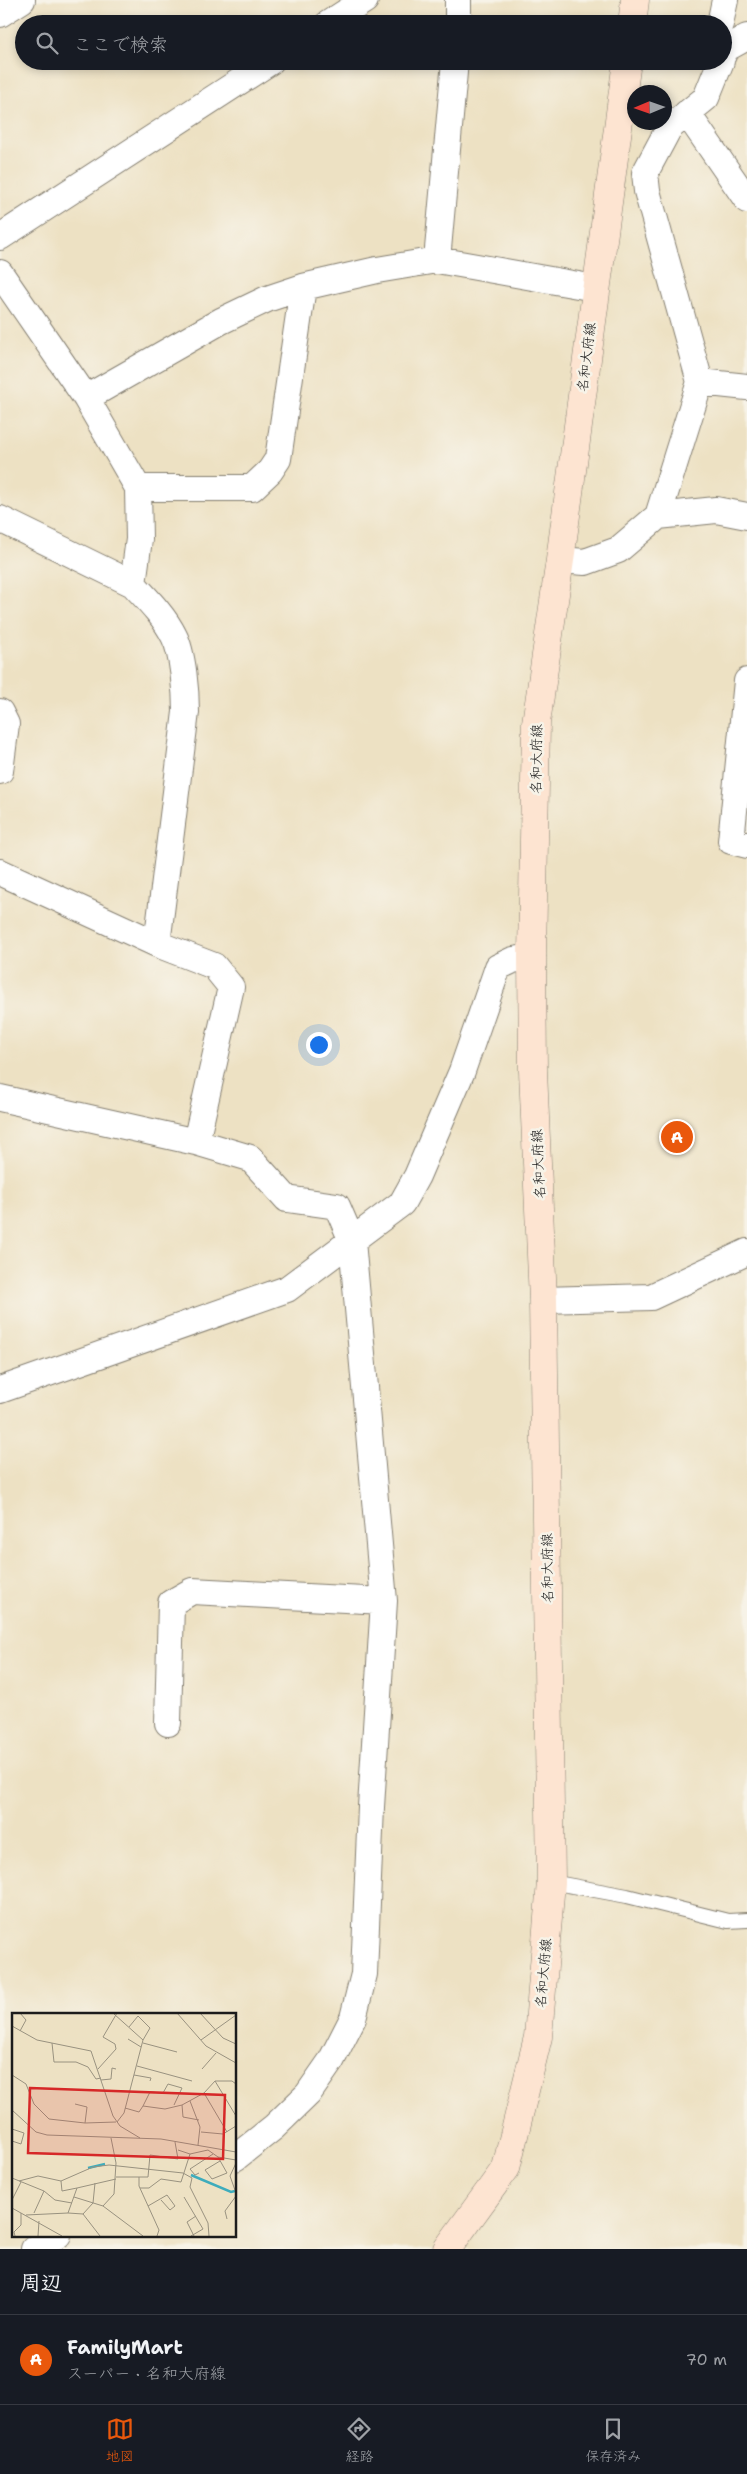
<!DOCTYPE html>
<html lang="ja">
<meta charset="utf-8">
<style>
:root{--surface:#171b24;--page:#20242c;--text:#f1f3f6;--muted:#9ea1a6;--line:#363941;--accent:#ea580c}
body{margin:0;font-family:"Shantell Sans","Klee One",sans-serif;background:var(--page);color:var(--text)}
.compass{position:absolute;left:627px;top:85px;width:45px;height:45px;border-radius:50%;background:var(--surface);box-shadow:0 2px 8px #0003;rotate:268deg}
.you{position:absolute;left:318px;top:1044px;width:18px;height:18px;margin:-12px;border:4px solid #fff;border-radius:50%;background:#1a73e8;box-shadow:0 0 0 8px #1a73e833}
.badge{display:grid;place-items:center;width:32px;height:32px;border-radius:50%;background:var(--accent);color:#fff;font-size:16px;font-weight:700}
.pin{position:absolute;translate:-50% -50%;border:2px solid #fff;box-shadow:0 1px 5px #0006}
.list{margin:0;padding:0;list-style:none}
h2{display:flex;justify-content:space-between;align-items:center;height:65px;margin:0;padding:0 20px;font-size:21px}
h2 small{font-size:16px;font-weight:400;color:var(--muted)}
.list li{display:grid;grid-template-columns:32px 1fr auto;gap:15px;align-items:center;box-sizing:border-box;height:90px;padding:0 20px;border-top:1px solid var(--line)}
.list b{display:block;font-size:19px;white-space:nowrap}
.list p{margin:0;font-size:16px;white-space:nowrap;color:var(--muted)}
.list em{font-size:16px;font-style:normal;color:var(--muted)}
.icon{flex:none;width:28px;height:28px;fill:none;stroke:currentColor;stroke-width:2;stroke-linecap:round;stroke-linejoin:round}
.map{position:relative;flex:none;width:747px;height:2249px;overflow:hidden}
.search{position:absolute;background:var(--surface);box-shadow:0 2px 8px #0003;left:15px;right:15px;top:15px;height:55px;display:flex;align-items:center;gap:12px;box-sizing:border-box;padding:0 18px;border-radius:28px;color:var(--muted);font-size:19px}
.sheet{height:155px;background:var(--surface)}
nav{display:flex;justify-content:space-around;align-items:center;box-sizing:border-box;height:70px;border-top:1px solid var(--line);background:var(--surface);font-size:14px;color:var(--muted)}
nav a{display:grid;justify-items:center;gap:2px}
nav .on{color:var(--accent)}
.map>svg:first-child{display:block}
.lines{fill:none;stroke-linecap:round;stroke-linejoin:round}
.lane-casing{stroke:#847e70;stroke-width:16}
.street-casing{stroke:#847e70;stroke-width:28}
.secondary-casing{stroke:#847e70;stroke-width:29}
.lane{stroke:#fff;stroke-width:14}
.street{stroke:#fff;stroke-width:26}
.secondary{stroke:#fde4d1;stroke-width:28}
.labels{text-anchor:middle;stroke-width:5;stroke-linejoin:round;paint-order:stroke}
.street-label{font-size:14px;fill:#1c1c1c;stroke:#f7f3e8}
.inset-river{fill:none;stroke:#3eacbc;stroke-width:2.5}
.inset-road{fill:none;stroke:#999280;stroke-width:1}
.view{fill:#d62828;fill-opacity:0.15;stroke:#d62828;stroke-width:2.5}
.inset-edge{fill:none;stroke:#1c1c1c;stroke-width:2.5}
</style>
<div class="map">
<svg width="747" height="2249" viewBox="0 0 747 2249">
<rect width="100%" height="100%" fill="#f7f3e8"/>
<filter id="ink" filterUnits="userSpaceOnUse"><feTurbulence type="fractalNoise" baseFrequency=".02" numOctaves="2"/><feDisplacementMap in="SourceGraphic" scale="10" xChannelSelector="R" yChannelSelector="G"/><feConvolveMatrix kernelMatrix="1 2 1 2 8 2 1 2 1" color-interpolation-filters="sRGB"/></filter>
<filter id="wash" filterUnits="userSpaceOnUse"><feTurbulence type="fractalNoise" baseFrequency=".0096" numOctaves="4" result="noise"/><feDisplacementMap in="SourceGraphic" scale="20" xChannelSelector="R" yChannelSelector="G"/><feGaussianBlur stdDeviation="1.12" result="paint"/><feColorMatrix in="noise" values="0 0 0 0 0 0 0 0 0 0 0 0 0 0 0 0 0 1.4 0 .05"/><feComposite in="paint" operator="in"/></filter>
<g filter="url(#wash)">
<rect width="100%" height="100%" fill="#ede1c3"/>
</g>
<g filter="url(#ink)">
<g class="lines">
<!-- lane casing -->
<g class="lane-casing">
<path id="lane" d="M551 1882 627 1896 728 1921 747 1920"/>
</g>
<!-- street casing -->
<g class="street-casing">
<path id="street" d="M0 14 22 0
M328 24 365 0
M458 24V0
M720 24 725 0
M723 55 725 49 747 37
M687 113 747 200
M0 237 271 61
M437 260 455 61
M0 273 86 398 138 488 139 539 133 584C148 600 164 616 174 636 183 653 186 692 186 712L157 944 214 966 231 987 196 1142
M700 382 747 387
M86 398 221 321 267 299 303 287 377 270 437 260 595 288
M138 488H252L270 471 278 459 303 287
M658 516 700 382 647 191 645 173 669 128 706 98 721 61
M0 519 133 584
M560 560 585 562 618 550 658 516 716 510 747 516
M747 681 731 841 747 845
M0 712 6 724 0 771
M0 872 157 944
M0 1098 196 1142 250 1158 287 1199 337 1206 352 1241 384 1601 371 1807 364 1974 353 2018 331 2061 308 2094 274 2127 235 2158
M543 1300 651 1297 747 1252
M0 1390 287 1289 402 1203 417 1176 462 1071 498 967 513 960 532 957
M168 1723 171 1603 192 1591 384 1601
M34 2249 58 2235"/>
</g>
<!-- secondary casing -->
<g class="secondary-casing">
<path id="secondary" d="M632 24 635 0
M447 2249 506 2168 538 2037 551 1882 543 1300 533 1071 532 957 536 723 560 560 627 61"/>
</g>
<!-- lane -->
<use href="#lane" class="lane"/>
<!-- street -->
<use href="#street" class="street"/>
<!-- secondary -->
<use href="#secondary" class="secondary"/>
</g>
</g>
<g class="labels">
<!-- street labels -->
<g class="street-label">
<text transform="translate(586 357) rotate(-83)" y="5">名和大府線</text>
<text transform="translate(536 759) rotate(-89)" y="5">名和大府線</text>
<text transform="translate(538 1164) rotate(-93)" y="5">名和大府線</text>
<text transform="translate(547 1568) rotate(-91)" y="5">名和大府線</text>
<text transform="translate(543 1973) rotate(-85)" y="5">名和大府線</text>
</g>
</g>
<!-- overview -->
<g transform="translate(12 2013)">
<rect width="224" height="224" fill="#ede1c3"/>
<path class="inset-river" d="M76 155 93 151M179 162 219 179 223 178"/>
<path class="inset-road" d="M8 0 14 7 8 18M165 0 194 33 224 50M188 0 211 25 224 31M102 1 131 27M0 13 25 27 79 38 101 103 108 113 128 125M116 26 129 34M189 27 224 2M40 30 42 49H64L76 54 84 66 89 65M131 30 165 39M125 53 180 68M86 56 104 36 103 31 91 24 105 0M190 56 204 40M0 62 14 71 22 91 37 106 73 110 104 109M122 62 139 65 138 68M89 67 99 66 100 55 104 56M203 68 224 103M192 80 215 119M178 88 188 114 186 132M63 91 75 94 73 110M170 92 171 104 187 107M131 93 138 79 151 80 156 71 170 75 162 92M113 95 127 99 131 93 153 96 170 92 192 80 203 68H220L224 71M0 97 24 119 35 122 149 126 224 139M105 109 112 100 131 27 138 15 126 3 117 14M0 116 12 120 9 131 0 128M189 119 211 121 224 113M166 137 178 141 196 137 206 144 215 160 200 166 193 157 208 148M206 144 224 147M224 150 218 163 224 180M187 160 183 162 178 156 201 141M104 164H136L138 142 166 146 163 129M127 164V173L147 217 145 223M0 165 32 178 43 187 60 190M7 168 26 163 49 168 81 154 97 152 171 160 180 165 178 174 196 210 197 223M49 168 50 178 65 175M128 175H137L149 166 169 169 178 141M62 184 91 193 102 181 104 150 99 125M172 184 191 216 179 223M0 187 9 169M91 193 131 223M136 193 155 182 163 193 158 197 149 187M0 195 50 223M22 200 32 178M56 200 71 201 88 223M71 201 81 190 83 170M14 202 56 200 65 175 104 166M215 206 213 198 224 183M3 223 2 219 9 212V200M26 223 27 208M182 223 175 209 184 203"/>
<path class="view" d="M18 75 213 82 211 146 16 140Z"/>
<rect width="224" height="224" class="inset-edge"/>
</g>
</svg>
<svg class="compass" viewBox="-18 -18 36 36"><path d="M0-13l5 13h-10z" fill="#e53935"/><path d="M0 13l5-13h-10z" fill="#9ea1a6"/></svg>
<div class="you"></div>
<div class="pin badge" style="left:677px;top:1137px">A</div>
<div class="search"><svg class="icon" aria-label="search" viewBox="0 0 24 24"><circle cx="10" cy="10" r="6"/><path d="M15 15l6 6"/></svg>ここで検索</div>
</div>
<section class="sheet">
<h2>周辺<small></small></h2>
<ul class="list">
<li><span class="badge">A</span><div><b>FamilyMart</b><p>スーパー · 名和大府線</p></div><em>70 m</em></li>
</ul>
</section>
<nav>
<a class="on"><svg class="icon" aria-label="map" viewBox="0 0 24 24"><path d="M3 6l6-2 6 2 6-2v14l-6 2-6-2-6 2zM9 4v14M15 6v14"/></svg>地図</a>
<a><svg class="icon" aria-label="directions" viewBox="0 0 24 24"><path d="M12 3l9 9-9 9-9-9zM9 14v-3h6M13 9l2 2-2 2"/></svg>経路</a>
<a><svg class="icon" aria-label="saved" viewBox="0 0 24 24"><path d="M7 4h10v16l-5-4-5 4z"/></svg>保存済み</a>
</nav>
